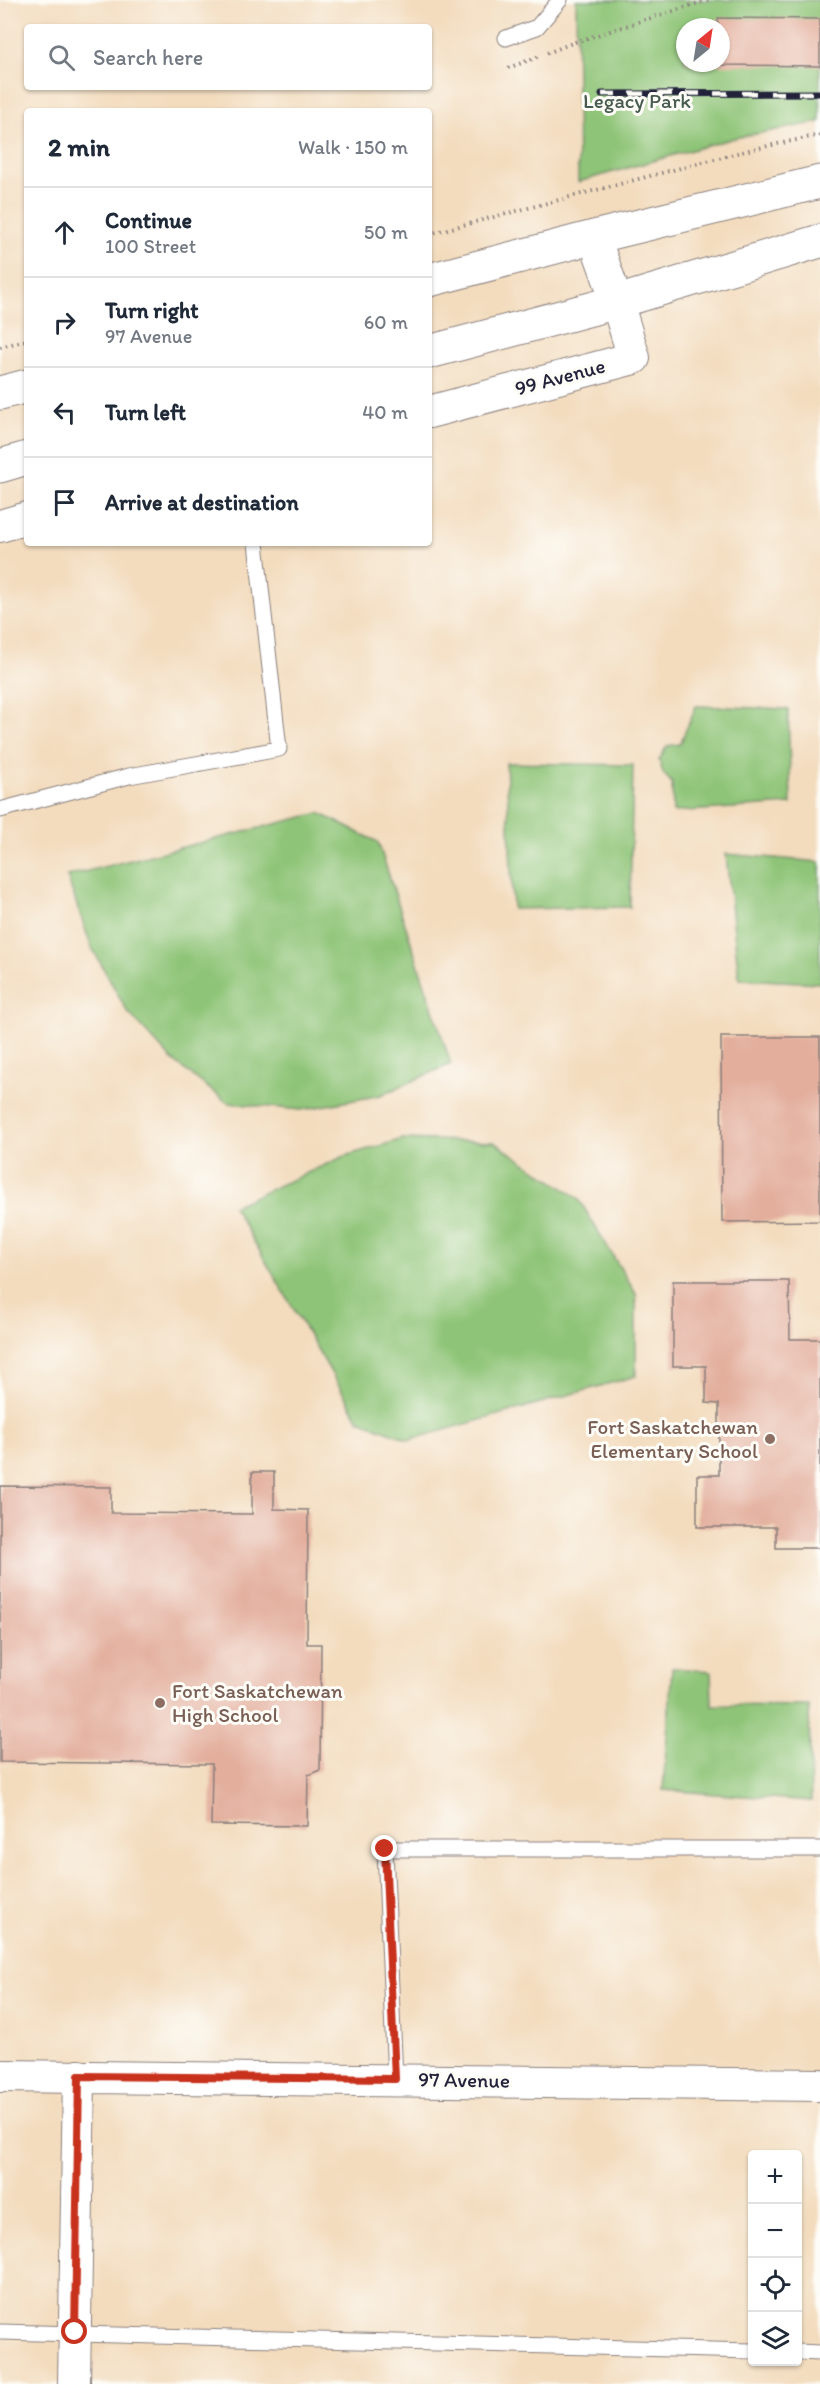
<!DOCTYPE html>
<meta charset="utf-8">
<style>
:root{--surface:#fff;--page:#f6f6f7;--text:#1f2937;--muted:#747a83;--line:#e0e1e3}
body{margin:0;font-family:Itim,sans-serif;background:var(--page);color:var(--text)}
.controls{position:absolute;right:18px;bottom:18px;display:grid;overflow:hidden;border-radius:6px;box-shadow:0 2px 4px #0004}
.controls button{width:54px;height:54px;display:grid;place-items:center;padding:0;border:0;border-bottom:2px solid var(--line);background:var(--surface);color:var(--text);font:30px sans-serif}
.compass{position:absolute;left:676px;top:18px;width:54px;height:54px;border-radius:50%;background:var(--surface);box-shadow:0 2px 4px #0004;rotate:30deg}
.stop{position:absolute;width:18px;height:18px;margin:-14px;border:4px solid #c8321e;border-radius:50%;background:#fff}
.stop.end{background:#c8321e;border-color:#fff;box-shadow:0 2px 6px #0008}
.list{margin:0;padding:0;list-style:none}
h2{display:flex;justify-content:space-between;align-items:center;height:78px;margin:0;padding:0 24px;font-size:26px}
h2 small{font-size:20px;font-weight:400;color:var(--muted)}
.list li{display:grid;grid-template-columns:39px 1fr auto;gap:18px;align-items:center;box-sizing:border-box;height:90px;padding:0 24px;border-top:2px solid var(--line)}
.list b{display:block;font-size:22px;white-space:nowrap}
.list p{margin:0;font-size:20px;white-space:nowrap;color:var(--muted)}
.list em{font-size:20px;font-style:normal;color:var(--muted)}
.icon{flex:none;width:33px;height:33px;fill:none;stroke:currentColor;stroke-width:2;stroke-linecap:round;stroke-linejoin:round}
.map{position:relative;flex:none;width:820px;height:2384px;overflow:hidden}
.search{position:absolute;background:var(--surface);box-shadow:0 2px 4px #0004;left:24px;top:24px;width:408px;height:66px;display:flex;align-items:center;gap:15px;box-sizing:border-box;padding:0 21px;border-radius:6px;color:var(--muted);font-size:22px}
.panel{position:absolute;background:var(--surface);box-shadow:0 2px 4px #0004;left:24px;top:108px;width:408px;height:438px;border-radius:6px}
.map>svg:first-child{display:block}
.green{fill:#8ec477;stroke:#587359;stroke-width:1.5;fill-rule:evenodd}
.building{fill:#e3ae9c}
.lines{fill:none;stroke-linecap:round;stroke-linejoin:round}
.lane-casing{stroke:#8a7f7c;stroke-width:17}
.street-casing{stroke:#8a7f7c;stroke-width:34}
.secondary-casing{stroke:#8a7f7c;stroke-width:35}
.path{stroke:#8a7f7c;stroke-width:4;stroke-dasharray:1.5 4.5;stroke-linecap:butt}
.lane{stroke:#fff;stroke-width:15}
.street{stroke:#fff;stroke-width:32}
.secondary{stroke:#fff;stroke-width:33}
.rail-casing{stroke:#22223b;stroke-width:7}
.rail{stroke:#fdfcf7;stroke-width:4.5;stroke-dasharray:14;stroke-linecap:butt}
.route{stroke:#c8321e;stroke-width:8}
.education-dot{fill:#8d6e63;stroke:#fdfcf7;stroke-width:2}
.labels{text-anchor:middle;stroke-width:6;stroke-linejoin:round;paint-order:stroke}
.park-label{font-size:21px;fill:#485b50;stroke:#fdfcf7}
.street-label{font-size:21px;fill:#22223b;stroke:#fdfcf7}
.education-label{font-size:21px;fill:#785e54;stroke:#fdfcf7;text-anchor:end}
</style>
<div class="map">
<svg width="820" height="2384" viewBox="0 0 820 2384">
<rect width="100%" height="100%" fill="#fdfcf7"/>
<filter id="ink" filterUnits="userSpaceOnUse"><feTurbulence type="fractalNoise" baseFrequency=".0167" numOctaves="2"/><feDisplacementMap in="SourceGraphic" scale="12" xChannelSelector="R" yChannelSelector="G"/><feConvolveMatrix kernelMatrix="1 2 1 2 8 2 1 2 1" color-interpolation-filters="sRGB"/></filter>
<filter id="wash" filterUnits="userSpaceOnUse"><feTurbulence type="fractalNoise" baseFrequency=".008" numOctaves="4" result="noise"/><feDisplacementMap in="SourceGraphic" scale="24" xChannelSelector="R" yChannelSelector="G"/><feGaussianBlur stdDeviation="1.35" result="paint"/><feColorMatrix in="noise" values="0 0 0 0 0 0 0 0 0 0 0 0 0 0 0 0 0 1.4 0 .05"/><feComposite in="paint" operator="in"/></filter>
<g filter="url(#wash)">
<rect width="100%" height="100%" fill="#f3dcbe"/>
<!-- green -->
<path class="green" d="M576 0H820V122L734 138 578 182ZM685 27H721V63H685Z
M696 706 788 709 791 804 673 812 672 783 663 773 659 760 667 746 680 744Z
M506 763 633 765 630 907 513 909Z
M319 813 378 842 451 1064 381 1095 301 1110 228 1103 172 1060 127 1011 91 946 67 876Z
M726 854 820 862V983L739 979Z
M403 1139 494 1142 578 1198 636 1294V1376L409 1440 359 1420 233 1206 345 1156Z
M672 1668 711 1671 712 1705 809 1706 811 1801 663 1790Z"/>
<g id="blocks">
<!-- building -->
<path class="building" d="M718 18 820 19V66L718 65V63H721V27H718Z
M721 1037H820V1221L722 1222Z
M673 1281H789L790 1339H820V1548H776V1527H697V1475H719V1404L706 1403V1366H673Z
M252 1472H274V1509L308 1510 307 1644H321L320 1770 308 1775 307 1826 211 1825 212 1764 0 1762V1486L111 1487V1513L252 1514Z"/>
</g>
</g>
<g filter="url(#ink)">
<use href="#blocks" fill-opacity="0" stroke="#8a7f7c" stroke-width="1.5"/>
<g class="lines">
<!-- lane casing -->
<g class="lane-casing">
<path id="lane" d="M506 38 537 27 560 0
M0 810 129 776 279 749 256 543
M395 2079 385 1849H820
M0 2332 752 2351
M798 2352 820 2353"/>
</g>
<!-- street casing -->
<g class="street-casing">
<path id="street" d="M429 412 634 358 617 302 594 237
M0 526 27 518
M0 2076 820 2085
M74 2384 79 2076"/>
</g>
<!-- secondary casing -->
<g class="secondary-casing">
<path id="secondary" d="M429 280 594 237 820 182
M429 352 617 302 820 241
M0 393 27 386
M0 466 27 458"/>
</g>
<!-- path -->
<path class="path" d="M547 53 575 42 708 0
M508 68 540 56
M429 234 749 150 820 135
M0 347 27 340"/>
<!-- lane -->
<use href="#lane" class="lane"/>
<!-- street -->
<use href="#street" class="street"/>
<!-- secondary -->
<use href="#secondary" class="secondary"/>
<!-- rail casing -->
<g class="rail-casing">
<path id="rail" d="M602 94 820 93"/>
</g>
<!-- rail -->
<use href="#rail" class="rail"/>
</g>
</g>
<g class="lines" filter="url(#ink)">
<!-- route -->
<path class="route" d="M75 2332 79 2076 395 2079 385 1849"/>
</g>
<!-- markers -->
<g class="education-dot">
<circle cx="770" cy="1439" r="6"/>
<circle cx="160" cy="1703" r="6"/>
</g>
<g class="labels">
<!-- park labels -->
<g class="park-label">
<text x="637" y="108">Legacy Park</text>
</g>
<!-- street labels -->
<g class="street-label">
<text transform="translate(560 377) rotate(-15)" y="7">99 Avenue</text>
<text transform="translate(464 2080) rotate(1)" y="7">97 Avenue</text>
</g>
<!-- education labels -->
<g class="education-label">
<text x="758" y="1434">Fort Saskatchewan<tspan x="758" dy="24">Elementary School</tspan></text>
<text x="172" y="1698" text-anchor="start">Fort Saskatchewan<tspan x="172" dy="24">High School</tspan></text>
</g>
</g>
</svg>
<div class="controls">
<button>+</button>
<button>−</button>
<button><svg class="icon" aria-label="locate" viewBox="0 0 24 24"><circle cx="12" cy="12" r="6"/><path d="M12 2v4M12 18v4M2 12h4M18 12h4"/></svg></button>
<button><svg class="icon" aria-label="layers" viewBox="0 0 24 24"><path d="M12 4l9 5-9 5-9-5zM3 14l9 5 9-5"/></svg></button>
</div>
<svg class="compass" viewBox="-18 -18 36 36"><path d="M0-13l5 13h-10z" fill="#e53935"/><path d="M0 13l5-13h-10z" fill="#747a83"/></svg>
<div class="stop" style="left:75px;top:2332px"></div>
<div class="stop end" style="left:385px;top:1849px"></div>
<div class="search"><svg class="icon" aria-label="search" viewBox="0 0 24 24"><circle cx="10" cy="10" r="6"/><path d="M15 15l6 6"/></svg>Search here</div>
<section class="panel">
<h2>2 min<small>Walk · 150 m</small></h2>
<ul class="list">
<li><svg class="icon" aria-label="ahead" viewBox="0 0 24 24"><path d="M12 20V5M6 11l6-6 6 6"/></svg><div><b>Continue</b><p>100 Street</p></div><em>50 m</em></li>
<li><svg class="icon" aria-label="right" viewBox="0 0 24 24"><path d="M7 20v-9h11M14 6l5 5-5 5"/></svg><div><b>Turn right</b><p>97 Avenue</p></div><em>60 m</em></li>
<li><svg class="icon" aria-label="left" viewBox="0 0 24 24"><path d="M17 20v-9H6M10 6l-5 5 5 5"/></svg><div><b>Turn left</b></div><em>40 m</em></li>
<li><svg class="icon" aria-label="arrive" viewBox="0 0 24 24"><path d="M6 21V4h12l-3 4 3 4H6"/></svg><div><b>Arrive at destination</b></div></li>
</ul>
</section>
</div>
